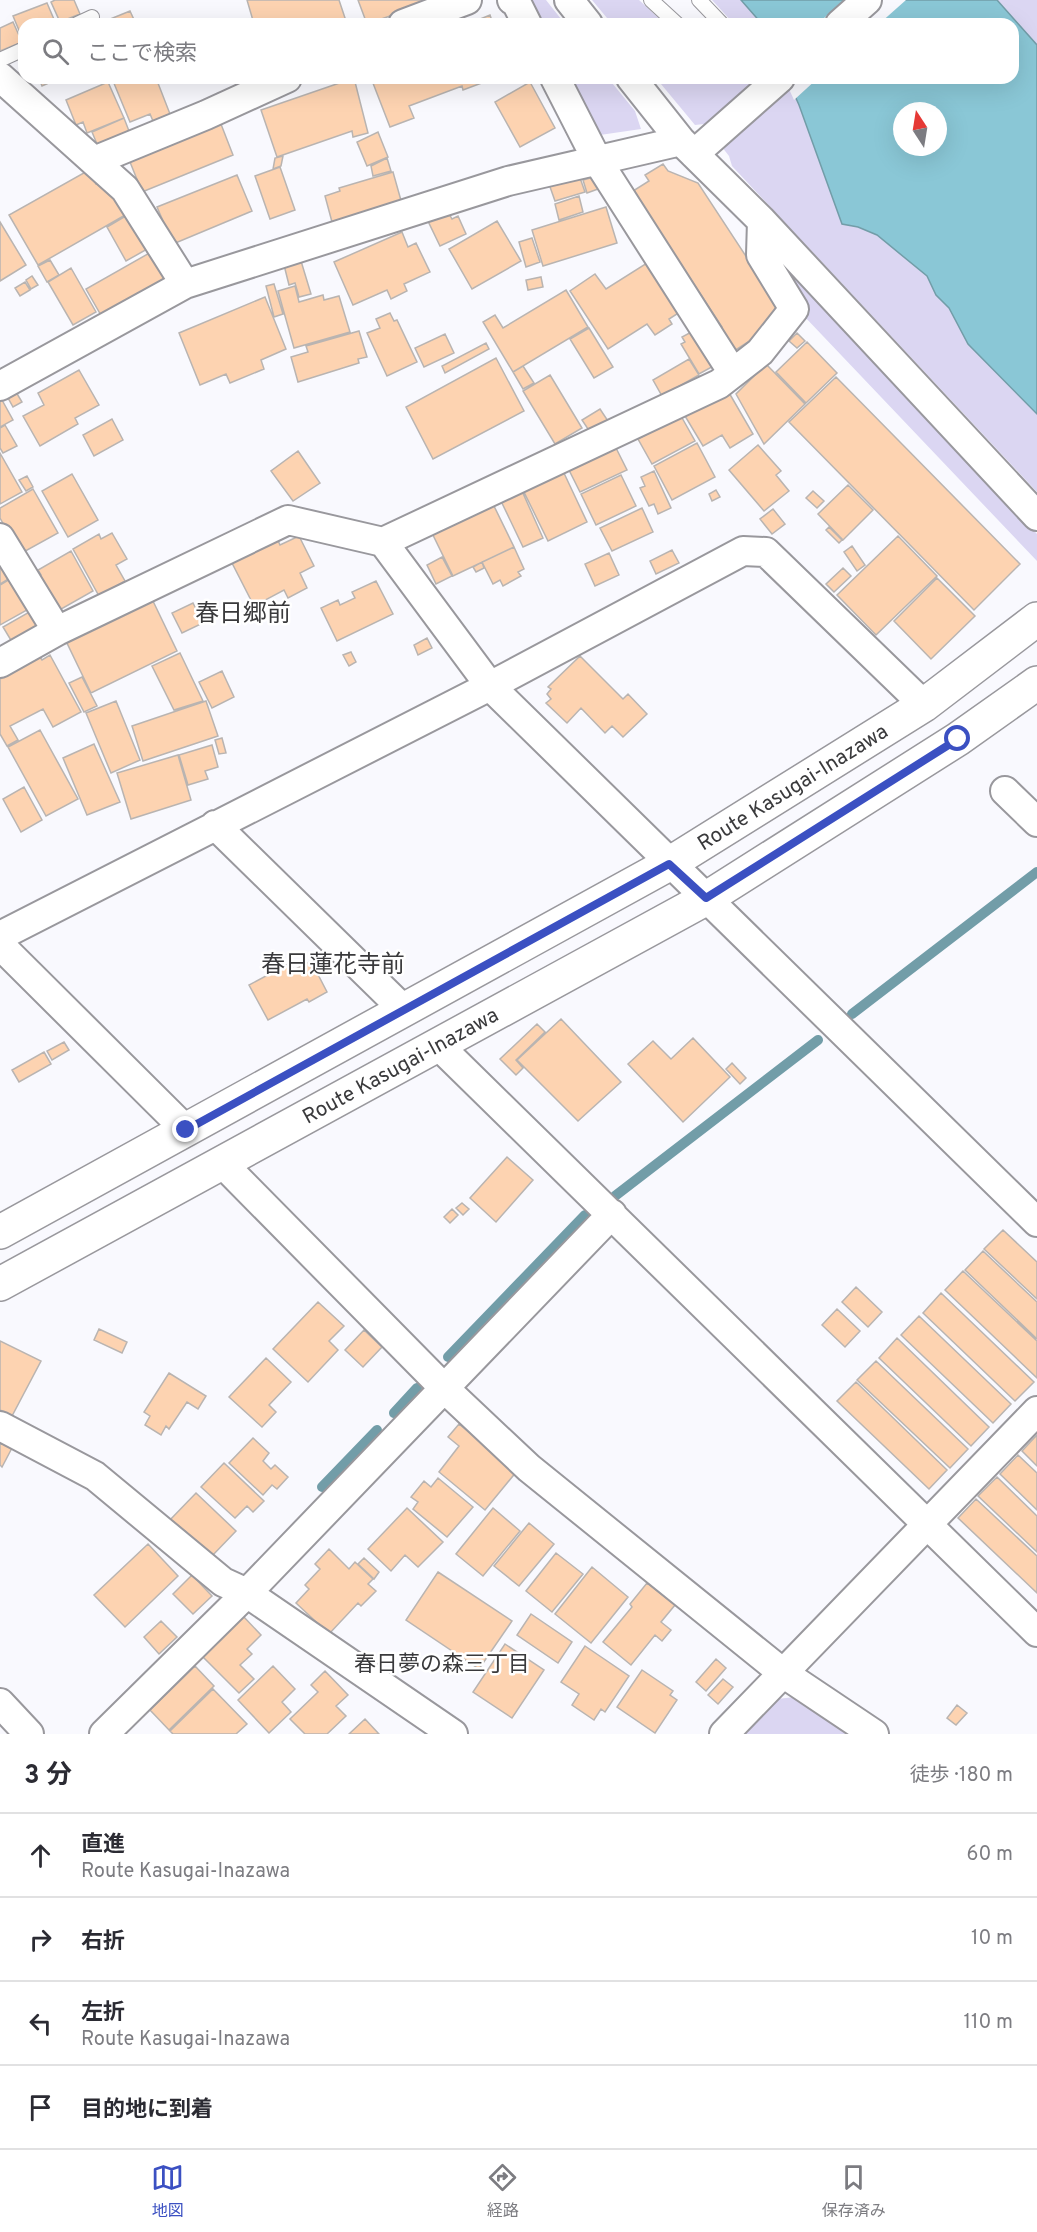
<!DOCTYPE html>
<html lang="ja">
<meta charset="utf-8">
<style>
:root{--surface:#fff;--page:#f2f2f3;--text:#2b2b33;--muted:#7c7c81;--line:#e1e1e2;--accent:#3b50c2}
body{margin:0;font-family:Overpass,"Noto Sans JP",sans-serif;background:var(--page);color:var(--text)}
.compass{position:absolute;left:893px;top:102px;width:54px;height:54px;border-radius:50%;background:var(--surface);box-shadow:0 6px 24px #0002;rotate:348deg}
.stop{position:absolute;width:18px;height:18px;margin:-14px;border:4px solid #3b50c2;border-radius:50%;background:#fff}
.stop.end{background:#3b50c2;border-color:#fff;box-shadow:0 2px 6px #0008}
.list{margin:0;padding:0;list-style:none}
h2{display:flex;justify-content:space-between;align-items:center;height:78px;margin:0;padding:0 24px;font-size:26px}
h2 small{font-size:20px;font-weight:400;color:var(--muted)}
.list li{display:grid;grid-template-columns:39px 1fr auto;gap:18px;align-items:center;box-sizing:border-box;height:84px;padding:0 24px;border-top:2px solid var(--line)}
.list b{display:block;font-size:22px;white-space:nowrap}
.list p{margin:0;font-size:20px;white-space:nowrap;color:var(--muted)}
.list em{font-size:20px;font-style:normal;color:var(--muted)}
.icon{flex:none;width:33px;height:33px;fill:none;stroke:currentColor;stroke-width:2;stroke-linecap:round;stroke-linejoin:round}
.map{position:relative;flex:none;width:1037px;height:1734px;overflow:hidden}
.search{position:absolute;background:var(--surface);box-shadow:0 6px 24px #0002;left:18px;right:18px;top:18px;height:66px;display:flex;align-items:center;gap:15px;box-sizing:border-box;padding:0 21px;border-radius:18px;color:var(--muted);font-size:22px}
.sheet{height:414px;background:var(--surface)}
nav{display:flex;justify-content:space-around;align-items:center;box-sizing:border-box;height:84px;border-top:2px solid var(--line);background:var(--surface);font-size:16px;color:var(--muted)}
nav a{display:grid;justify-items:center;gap:3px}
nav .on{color:var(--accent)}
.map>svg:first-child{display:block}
.green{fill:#dbd6f2}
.water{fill:#8ac7d6;stroke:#729da8;stroke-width:1.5;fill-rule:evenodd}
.pier{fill:#f9f9fe}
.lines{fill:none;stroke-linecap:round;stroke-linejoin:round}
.stream{stroke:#729da8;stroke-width:10}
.building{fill:#fdd3b1;stroke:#b9b4b1;stroke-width:1.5}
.lane-casing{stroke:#99989d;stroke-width:16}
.street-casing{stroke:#99989d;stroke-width:32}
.primary-casing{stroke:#99989d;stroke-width:36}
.lane{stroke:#fff;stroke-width:14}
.street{stroke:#fff;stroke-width:28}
.primary{stroke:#fff;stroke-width:33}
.route{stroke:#3b50c2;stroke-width:8}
.labels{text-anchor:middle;stroke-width:5;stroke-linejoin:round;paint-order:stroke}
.street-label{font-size:21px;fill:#3a3a3c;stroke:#fff}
.neighbourhood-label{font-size:22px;fill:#3a3a3c;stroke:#fff}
.quarter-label{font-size:24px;fill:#3a3a3c;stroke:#fff}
</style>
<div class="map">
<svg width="1037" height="1734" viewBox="0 0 1037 1734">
<rect width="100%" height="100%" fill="#f9f9fe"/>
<!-- green -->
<path class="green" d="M526 0H546L565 24H539Z
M592 0H639L665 24H612Z
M712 0H741L762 24H734Z
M997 0H1037V45Z
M567 78H608L635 111 641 129 600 135Z
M656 78H787L799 105 842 223 858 227 877 235 927 276 936 295 949 308 968 344 1037 414V492L732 166 729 156 704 124 695 125Z
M772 248 1037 534V561L803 315 802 300 795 281 776 261Z
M795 1697 851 1734H742L777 1699Z"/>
<!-- water -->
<path class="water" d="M741 0H997L1037 45V414L968 344 949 308 936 295 927 276 877 235 858 227 842 224 799 105 787 78H1013V24H762ZM902 111H938V147H902Z"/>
<!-- pier -->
<path class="pier" d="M845 0H906L879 24H817Z
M784 78H818L794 100Z"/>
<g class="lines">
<!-- stream -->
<path class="stream" d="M852 1014 1037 872
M615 1196 818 1040
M448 1357 585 1215
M394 1413 417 1388
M322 1487 377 1430"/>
</g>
<!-- building -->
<path class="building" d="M55 0H74L80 14 60 22 51 2Z
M247 0H339L347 24H254Z
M358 0H436L367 24Z
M47 3 56 24H24L23 40 13 16Z
M130 11 136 24H98Z
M490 15 493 24H468Z
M13 22 22 42 0 51V28Z
M39 78H60L42 86Z
M120 78H156L170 114 153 121 150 114 130 122 113 81Z
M354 78 368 133 353 137 352 131 277 157 261 110Z
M371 78H495L463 90 462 86 409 106 414 118 390 127Z
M108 82 124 118 87 133 83 122 76 125 66 100Z
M530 82 555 128 520 147 495 102Z
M124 118 129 131 97 144 92 132Z
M219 119 233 155 142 192 128 157Z
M378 132 388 157 367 166 357 142Z
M283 156 281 166 273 169 275 158Z
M387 158 391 171 373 176 371 166Z
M663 164 668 171 698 183 774 299 777 315 771 327 731 353 717 330 722 327 633 191 649 181 645 175Z
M280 167 295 210 270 219 255 176Z
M89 170 96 184 102 181 127 214 38 265 9 215Z
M393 172 402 204 332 222 325 196 340 191 339 188Z
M237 175 252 211 173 244 157 207Z
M579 175 585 192 555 201 549 184Z
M594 177 598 189 587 193 583 180Z
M579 196 583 212 559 220 555 204Z
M606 207 617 243 543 266 532 230Z
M447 210 452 219 458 216 466 234 440 246 427 219Z
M129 214 149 248 126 261 107 227Z
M497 221 521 261 472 289 449 249Z
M0 222 26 265 0 281Z
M402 232 408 247 416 243 430 272 404 284 407 291 391 299 387 290 353 305 334 262Z
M532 238 540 262 526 267 519 242Z
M153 251 168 279 102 317 86 289Z
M50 260 59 275 47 282 38 266Z
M301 261 311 294 299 297 295 283 289 285 284 265Z
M647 263 680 312 669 319 672 324 655 335 647 324 608 349 570 291 595 274 606 289Z
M71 268 96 312 73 325 48 282Z
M32 276 38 285 31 289 26 280Z
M541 277 543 287 528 290 526 280Z
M25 282 30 290 20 296 15 288Z
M274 284 283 314 274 317 266 286Z
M295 286 299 302 323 295 324 300 339 296 350 332 294 348 278 291Z
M566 290 588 327 513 372 483 322 495 315 503 328Z
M265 297 286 349 261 360 264 369 230 383 226 374 200 385 179 333Z
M390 313 394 321 397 320 417 362 387 376 367 333 380 328 376 319Z
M589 328 613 367 594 378 570 339Z
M695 330 719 363 699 374 681 344 685 342 682 337Z
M359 331 367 357 358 359 359 363 298 382 291 357 308 352 306 346Z
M797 333 805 341 797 348 789 341Z
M445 334 454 353 424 367 415 348Z
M807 342 837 373 806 403 776 372Z
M486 343 489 349 445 373 442 366Z
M496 358 524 411 433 459 406 407Z
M689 359 699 375 662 396 653 380Z
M766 364 805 404 764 444 736 394Z
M523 366 534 383 523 389 513 372Z
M79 370 99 405 75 418 78 424 40 446 23 416 44 405 38 393Z
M550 375 582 428 555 444 523 391Z
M836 377 1020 564 974 610 789 422Z
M728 391 753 434 730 448 722 435 703 446 685 416Z
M16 392 22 402 13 407 7 396Z
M2 400 13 420 0 427V401Z
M600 409 608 421 590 432 582 420Z
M681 416 695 441 652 464 638 439Z
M112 419 123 440 94 456 83 435Z
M5 425 17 446 3 453 0 448V428Z
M697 443 715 477 672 500 654 466Z
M758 445 781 471 776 475 789 491 764 511 729 470Z
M615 446 627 470 580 492 568 468Z
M298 451 320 483 293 501 271 471Z
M0 453 22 492 0 504Z
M563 471 587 522 548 541 523 490Z
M654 471 671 508 658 514 654 504 649 506 640 488 645 486 641 477Z
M72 474 98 520 68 537 42 491Z
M621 475 636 506 596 525 581 494Z
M27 476 33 487 26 491 19 480Z
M848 485 873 510 843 540 818 514Z
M33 489 58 533 20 554 0 518V508Z
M716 490 720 497 712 501 709 494Z
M522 491 543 538 523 547 501 501Z
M813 491 824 501 817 508 806 498Z
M493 504 514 547 453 576 432 533Z
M642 508 653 532 612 551 600 528Z
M773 509 785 524 772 534 760 519Z
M829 527 842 540 839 543 826 530Z
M112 533 127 559 116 565 125 581 99 596 73 549 99 534 101 539Z
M299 536 314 566 300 573 307 588 288 598 284 590 254 606 231 561 277 538 280 545Z
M898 536 937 576 876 635 837 595Z
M852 546 865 565 857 571 844 552Z
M514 547 524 569 518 572 521 576 503 586 500 580 493 584 482 562Z
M672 550 679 563 656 574 650 561Z
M71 551 93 591 56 612 36 577 41 575 38 570Z
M609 553 619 575 595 586 585 564Z
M442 557 452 576 436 584 427 565Z
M0 561 10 578 0 584Z
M482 562 484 568 476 572 473 567Z
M843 568 851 576 834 592 826 584Z
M937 578 975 616 931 659 894 621Z
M10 579 27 610 0 625V585Z
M376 581 393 614 337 641 321 608 338 600 340 605 355 598 352 592Z
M152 599 177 651 91 693 66 641Z
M193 603 203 623 182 633 172 613Z
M31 611 39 627 12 642 3 627Z
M427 638 432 648 418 655 414 645Z
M351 652 356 662 349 666 343 655Z
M180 653 203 701 174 710 152 666Z
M50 655 81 712 53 727 43 709 10 726 18 740 7 746 0 734V679L40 657 42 660Z
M580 656 623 699 628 694 647 714 623 737 612 726 605 733 581 708 567 723 546 703 551 699 547 694 551 689 548 687Z
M222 671 234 697 212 708 199 682Z
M82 677 97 706 84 712 69 683Z
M116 701 140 760 111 773 86 713Z
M206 701 218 736 143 761 132 726Z
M40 730 78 799 46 816 8 747Z
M222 738 226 753 219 754 215 740Z
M94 744 120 802 87 815 63 758Z
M212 745 218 767 205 771 208 779 188 785 179 755Z
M178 755 191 800 131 819 117 773Z
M24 787 42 820 21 832 3 799Z
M311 961 327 992 309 1002 307 999 268 1020 249 985 290 963 294 970Z
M561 1019 621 1082 578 1121 517 1060Z
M537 1024 545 1032 516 1060 523 1068 516 1075 500 1059Z
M693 1038 730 1077 683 1122 628 1064 653 1041 671 1059Z
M64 1042 69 1050 52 1060 47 1051Z
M44 1052 51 1064 19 1082 12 1070Z
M732 1063 746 1078 740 1084 726 1069Z
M507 1157 533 1180 496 1222 470 1198Z
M462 1203 469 1209 463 1215 456 1208Z
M452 1209 458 1215 450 1223 444 1217Z
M1003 1230 1037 1262V1299L984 1249Z
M983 1251 1037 1302V1339L965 1270Z
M963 1271 1037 1341V1378L945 1290Z
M856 1287 882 1312 868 1327 842 1302Z
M941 1293 1034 1382 1015 1401 923 1313Z
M318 1302 344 1326 329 1341 338 1350 308 1382 273 1349Z
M837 1309 860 1331 845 1347 822 1325Z
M919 1316 1011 1404 993 1423 901 1335Z
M99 1329 127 1342 122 1353 94 1340Z
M364 1330 382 1347 363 1367 345 1350Z
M897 1338 989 1427 971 1446 879 1358Z
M0 1341 41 1361 12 1416 0 1410Z
M266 1358 291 1382 269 1405 276 1412 262 1427 229 1397Z
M876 1361 968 1449 950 1468 857 1380Z
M169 1373 206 1396 198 1409 187 1402 169 1429 166 1426 161 1435 145 1425 150 1416 144 1412Z
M856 1382 947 1470 929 1489 837 1401Z
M459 1424 517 1471 485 1510 439 1472 459 1446 448 1437Z
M1037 1435V1466L1022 1451Z
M253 1438 269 1453 263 1461 271 1469 275 1465 288 1477 277 1489 272 1485 263 1495 229 1463Z
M0 1443 12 1448 2 1467 0 1465Z
M1018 1455 1037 1473V1510L1000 1474Z
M224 1463 264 1501 253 1512 247 1506 235 1518 201 1487Z
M997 1477 1037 1516V1552L978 1496Z
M438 1478 473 1507 447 1537 413 1509 418 1502 411 1497 424 1481 431 1487Z
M196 1493 236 1531 212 1556 185 1531 182 1535 168 1522Z
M976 1499 1037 1556V1593L958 1518Z
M407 1508 443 1542 418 1567 405 1555 391 1571 368 1549Z
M493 1508 520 1531 483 1576 456 1554Z
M529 1523 554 1544 519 1586 494 1566Z
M148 1544 178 1576 125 1627 94 1595Z
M329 1549 349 1569 355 1562 373 1579 368 1584 376 1591 361 1606 358 1603 329 1634 296 1603 309 1589 305 1585 320 1569 315 1564Z
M556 1553 583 1574 552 1612 526 1591Z
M364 1558 379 1572 374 1579 358 1564Z
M592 1567 628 1597 591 1643 555 1614Z
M438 1572 512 1621 479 1669 406 1620Z
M192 1575 212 1596 193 1614 173 1594Z
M647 1583 675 1605 661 1622 671 1630 662 1641 655 1635 631 1665 603 1642 632 1607 630 1604Z
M531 1614 572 1642 558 1663 517 1635Z
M243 1616 261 1635 247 1649 252 1654 240 1665 254 1679 239 1693 202 1656Z
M161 1621 177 1637 159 1654 144 1637Z
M505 1644 544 1670 512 1718 473 1692Z
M585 1646 629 1676 605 1712 601 1709 594 1720 572 1705 579 1694 561 1682Z
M716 1659 726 1668 706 1691 696 1682Z
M195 1666 214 1686 169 1730 150 1710Z
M273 1666 295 1689 282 1702 291 1712 269 1733 238 1700Z
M642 1670 673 1691 670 1695 677 1700 655 1733 617 1707Z
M325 1671 348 1695 336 1706 346 1716 327 1734H305L290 1719 318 1692 311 1685Z
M723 1679 733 1687 718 1704 708 1695Z
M213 1689 247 1724 236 1734H173L170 1731Z
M957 1705 967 1713 956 1725 947 1718Z
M365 1719 379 1734H349Z"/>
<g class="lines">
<!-- lane casing -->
<g class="lane-casing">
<path id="lane" d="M651 0 677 24
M699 0 722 24
M77 24 92 17
M0 60 24 49"/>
</g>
<!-- street casing -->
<g class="street-casing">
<path id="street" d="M512 0 516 2 527 24
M569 0 588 24
M403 24 467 0
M840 24 867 0
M0 77 125 189 185 284
M555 78 597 160 733 373
M631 78 681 141 762 221 1037 516
M694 154 780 78
M94 161 206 115 287 78
M0 386 185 284 508 181 681 141
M0 538 57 631
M383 542 490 686 1037 1222
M0 663 57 631 288 520 383 542 719 384 760 352 794 309 761 255 762 221
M1005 791 1037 822
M215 825 404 1010
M0 936 490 686 743 551 766 552 924 705
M0 945 186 1130
M438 1045 1037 1632
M222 1163 444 1388 529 1468 783 1673 874 1734
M0 1426 95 1476 223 1582 247 1593 453 1734
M0 1703 29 1734
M104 1734 247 1593 612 1214
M724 1734 1037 1411"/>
</g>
<!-- primary casing -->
<g class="primary-casing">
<g id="primary">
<path id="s1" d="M0 1232 669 864 924 705 1037 619"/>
<path id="s2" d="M0 1284 707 898 958 739 1037 683"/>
</g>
</g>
<!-- lane -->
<use href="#lane" class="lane"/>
<!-- street -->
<use href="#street" class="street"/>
<!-- primary -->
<use href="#primary" class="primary"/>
</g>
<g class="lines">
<!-- route -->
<path class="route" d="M186 1130 669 864 706 898 958 739"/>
</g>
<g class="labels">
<!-- street labels -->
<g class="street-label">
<text dy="7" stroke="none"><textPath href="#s1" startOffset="909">Route Kasugai-Inazawa</textPath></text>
<text dy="7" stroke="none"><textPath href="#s2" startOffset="456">Route Kasugai-Inazawa</textPath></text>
</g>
<!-- neighbourhood labels -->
<g class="neighbourhood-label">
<text x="442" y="1671">春日夢の森三丁目</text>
</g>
<!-- quarter labels -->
<g class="quarter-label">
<text x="243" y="621">春日郷前</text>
<text x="333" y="972">春日蓮花寺前</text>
</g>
</g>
</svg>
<svg class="compass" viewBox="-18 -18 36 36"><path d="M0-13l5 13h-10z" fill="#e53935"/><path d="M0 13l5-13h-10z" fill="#7c7c81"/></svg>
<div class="stop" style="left:958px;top:739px"></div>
<div class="stop end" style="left:186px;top:1130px"></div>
<div class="search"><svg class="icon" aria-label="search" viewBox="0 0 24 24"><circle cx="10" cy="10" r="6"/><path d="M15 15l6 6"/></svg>ここで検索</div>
</div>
<section class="sheet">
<h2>3 分<small>徒歩 · 180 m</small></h2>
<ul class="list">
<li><svg class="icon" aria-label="ahead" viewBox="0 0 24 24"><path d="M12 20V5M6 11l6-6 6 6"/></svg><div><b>直進</b><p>Route Kasugai-Inazawa</p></div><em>60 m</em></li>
<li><svg class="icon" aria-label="right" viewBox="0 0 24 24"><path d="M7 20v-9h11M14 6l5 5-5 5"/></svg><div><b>右折</b></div><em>10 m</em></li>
<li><svg class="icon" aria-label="left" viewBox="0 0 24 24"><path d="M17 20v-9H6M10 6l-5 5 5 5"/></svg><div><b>左折</b><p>Route Kasugai-Inazawa</p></div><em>110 m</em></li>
<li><svg class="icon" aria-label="arrive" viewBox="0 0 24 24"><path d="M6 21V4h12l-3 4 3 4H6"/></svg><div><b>目的地に到着</b></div></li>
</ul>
</section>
<nav>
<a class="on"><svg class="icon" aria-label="map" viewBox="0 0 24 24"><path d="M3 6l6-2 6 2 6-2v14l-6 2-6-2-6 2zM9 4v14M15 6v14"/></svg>地図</a>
<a><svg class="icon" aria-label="directions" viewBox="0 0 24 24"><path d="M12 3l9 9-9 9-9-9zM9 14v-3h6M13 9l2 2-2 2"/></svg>経路</a>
<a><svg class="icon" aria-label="saved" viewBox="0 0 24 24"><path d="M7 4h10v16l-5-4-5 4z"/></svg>保存済み</a>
</nav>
